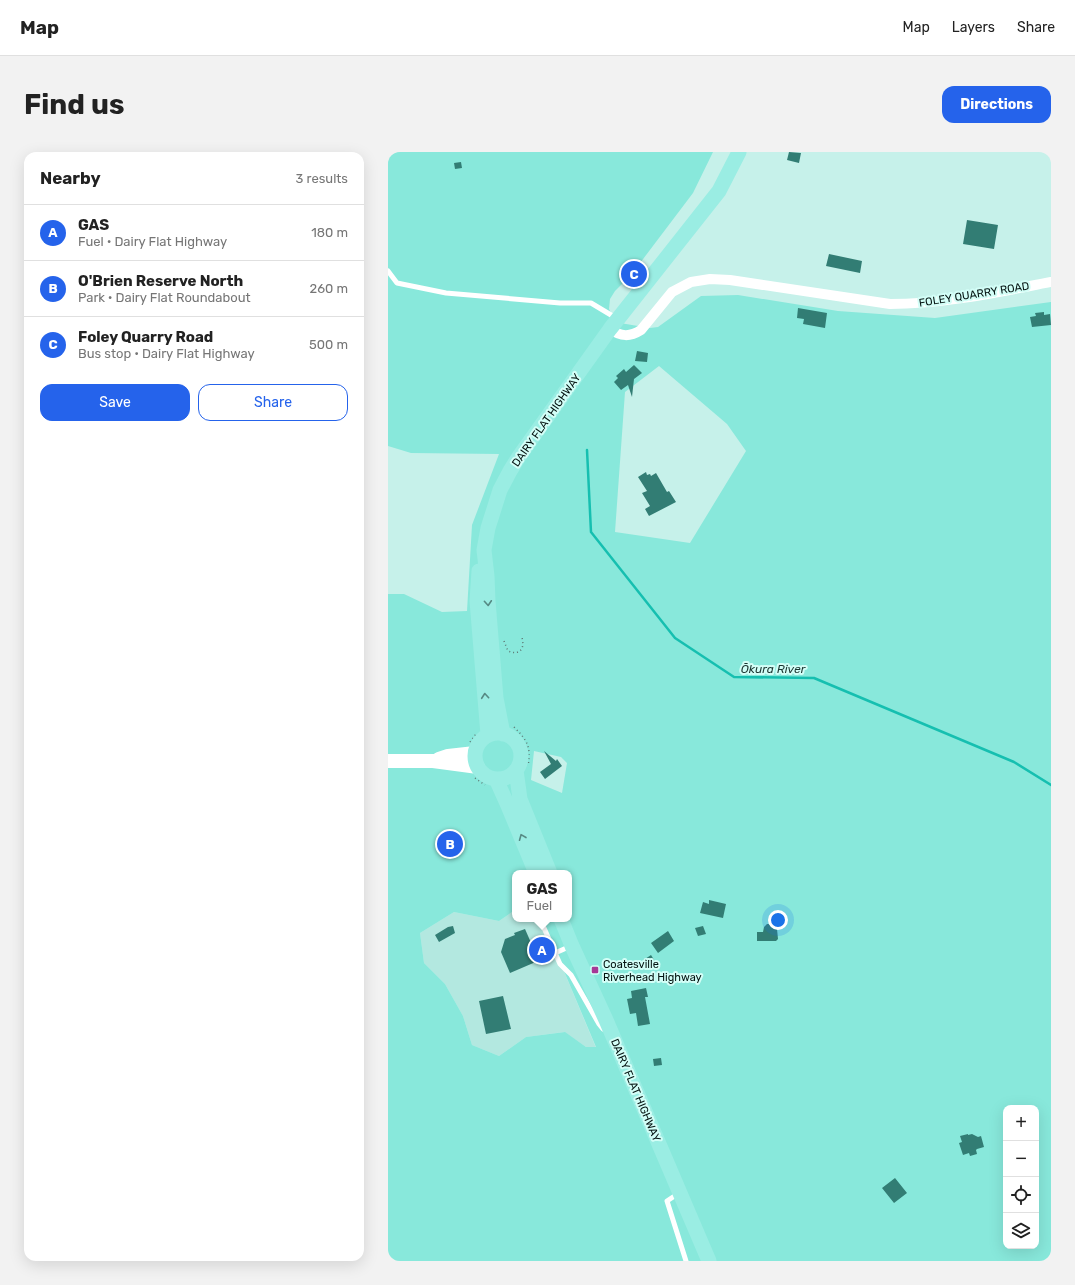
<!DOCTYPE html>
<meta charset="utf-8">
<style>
:root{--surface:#fff;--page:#f2f2f2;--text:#222;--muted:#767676;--line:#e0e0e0;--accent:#2563eb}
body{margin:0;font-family:Rubik,sans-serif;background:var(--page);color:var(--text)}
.controls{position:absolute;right:12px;bottom:12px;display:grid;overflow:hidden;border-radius:8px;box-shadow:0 4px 16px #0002}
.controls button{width:36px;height:36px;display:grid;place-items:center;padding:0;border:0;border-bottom:1px solid var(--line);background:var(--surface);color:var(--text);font:20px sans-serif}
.you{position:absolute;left:390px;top:768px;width:14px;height:14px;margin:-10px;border:3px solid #fff;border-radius:50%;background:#1a73e8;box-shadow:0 0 0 6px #1a73e833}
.badge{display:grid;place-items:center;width:26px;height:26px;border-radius:50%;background:var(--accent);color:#fff;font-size:13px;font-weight:700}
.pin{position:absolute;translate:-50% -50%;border:2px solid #fff;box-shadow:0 1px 4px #0006}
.popup{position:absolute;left:124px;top:718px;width:60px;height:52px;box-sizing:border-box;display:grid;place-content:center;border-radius:8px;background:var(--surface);filter:drop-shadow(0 1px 3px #0005);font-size:13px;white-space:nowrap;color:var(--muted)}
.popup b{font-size:15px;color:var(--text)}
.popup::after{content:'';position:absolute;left:50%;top:100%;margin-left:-8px;border:8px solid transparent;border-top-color:var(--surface)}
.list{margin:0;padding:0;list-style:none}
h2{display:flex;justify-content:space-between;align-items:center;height:52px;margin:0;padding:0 16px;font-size:17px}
h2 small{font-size:13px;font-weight:400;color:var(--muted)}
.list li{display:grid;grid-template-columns:26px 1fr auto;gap:12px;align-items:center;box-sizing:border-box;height:56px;padding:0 16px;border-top:1px solid var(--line)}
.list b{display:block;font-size:15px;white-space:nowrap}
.list p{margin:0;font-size:13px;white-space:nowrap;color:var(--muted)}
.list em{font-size:13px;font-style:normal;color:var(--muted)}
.actions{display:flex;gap:8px;padding:12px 16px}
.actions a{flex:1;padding:9px 0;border:1px solid var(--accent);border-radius:12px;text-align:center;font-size:14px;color:var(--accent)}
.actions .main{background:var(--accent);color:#fff}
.icon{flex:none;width:22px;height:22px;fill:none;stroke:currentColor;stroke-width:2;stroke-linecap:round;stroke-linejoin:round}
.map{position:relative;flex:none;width:663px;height:1109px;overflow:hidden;border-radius:12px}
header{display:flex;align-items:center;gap:24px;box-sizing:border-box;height:56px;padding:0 20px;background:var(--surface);border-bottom:1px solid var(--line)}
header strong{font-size:19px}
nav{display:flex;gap:22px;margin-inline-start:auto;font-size:14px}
.intro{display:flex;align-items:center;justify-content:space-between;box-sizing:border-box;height:96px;padding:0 24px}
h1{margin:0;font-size:28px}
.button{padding:10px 18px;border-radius:12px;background:var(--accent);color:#fff;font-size:14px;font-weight:700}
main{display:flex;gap:24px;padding:0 24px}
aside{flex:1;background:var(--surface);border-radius:12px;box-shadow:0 4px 16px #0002}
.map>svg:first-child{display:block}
.built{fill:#b3e8e0}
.green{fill:#88e8db;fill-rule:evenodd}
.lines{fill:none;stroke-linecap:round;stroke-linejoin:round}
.stream{stroke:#16bfb0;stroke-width:2.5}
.building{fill:#327d74}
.path{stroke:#5e7975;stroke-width:1.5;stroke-dasharray:1 3;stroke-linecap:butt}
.service{stroke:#fff;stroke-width:5}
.minor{stroke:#fff;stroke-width:10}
.secondary{stroke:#fff;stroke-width:14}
.primary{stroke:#9aede3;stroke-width:15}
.oneway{stroke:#568a84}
.poi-dot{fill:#a63896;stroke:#d3fef7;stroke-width:1.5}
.labels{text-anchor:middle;stroke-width:4;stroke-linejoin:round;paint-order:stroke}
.street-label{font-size:11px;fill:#03110f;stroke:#d3fef7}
.poi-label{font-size:11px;fill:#03110f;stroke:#d3fef7;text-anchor:start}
.water-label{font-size:12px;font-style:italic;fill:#1b3430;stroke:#d3fef7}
</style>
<header>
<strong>Map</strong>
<nav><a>Map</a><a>Layers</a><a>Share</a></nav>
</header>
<div class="intro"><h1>Find us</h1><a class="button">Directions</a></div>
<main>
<aside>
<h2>Nearby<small>3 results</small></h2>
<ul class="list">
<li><span class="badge">A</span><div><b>GAS</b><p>Fuel · Dairy Flat Highway</p></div><em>180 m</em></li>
<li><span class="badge">B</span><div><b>O'Brien Reserve North</b><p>Park · Dairy Flat Roundabout</p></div><em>260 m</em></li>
<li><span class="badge">C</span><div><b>Foley Quarry Road</b><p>Bus stop · Dairy Flat Highway</p></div><em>500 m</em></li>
</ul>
<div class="actions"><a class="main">Save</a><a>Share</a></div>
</aside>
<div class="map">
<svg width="663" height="1109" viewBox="0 0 663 1109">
<rect width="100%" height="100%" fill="#c6f1ea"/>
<!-- built -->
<path class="built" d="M127 758V767H154L208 896 198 895 176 880 138 885 111 904 84 893 75 864 57 832 36 811 32 781 66 760 111 769Z"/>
<!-- green -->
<path class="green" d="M0 0H325L305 41 243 123 227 139 222 147 221 157 223 161 232 171 262 176 270 175 313 144 350 143 450 159 547 166 663 150V1109H0V442H16L54 460 79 459 84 373 111 302 23 301 0 294ZM271 214 339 272 358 299 302 391 227 380 237 240ZM146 599 173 605 179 611 174 641 143 628ZM127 721H181V767H154L208 895H198L177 880 138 885 111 904 84 893 75 864 57 832 36 811 32 781 66 760 111 769 127 758ZM618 956H648V1094H618Z"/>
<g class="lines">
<!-- stream -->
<path class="stream" d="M199 298 203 380 287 486 346 525 426 526 626 610 663 633"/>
</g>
<!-- building -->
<path class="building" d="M401 0 413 1 411 11 399 8Z
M73 10 74 16 67 17 66 11Z
M579 68 610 73 606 97 575 92Z
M441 102 474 109 472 121 438 114Z
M410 156 439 161 437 176 415 172 416 167 409 166Z
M656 160V163L662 162 663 173 644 175 642 165 648 164 647 161Z
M249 199 260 201 259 210 247 209Z
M246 213 254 221 246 227 244 245 240 233 233 238 226 230 230 226 228 224 236 217 238 220Z
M258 320 259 323 262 322 263 324 268 321 279 340 281 339 288 350 261 364 257 357 262 354 254 341 259 339 250 325Z
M156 599 168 609 169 607 174 614 157 627 152 620 163 612Z
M321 748 338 752 335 766 312 761 315 750 321 752Z
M379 772H385L389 777 390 787 388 789H369V780H375L376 775Z
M65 774 67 781 51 790 47 783 60 775Z
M315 774 318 782 310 784 307 776Z
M137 777 144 793 157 788 162 801 149 806 150 809 122 821 113 800 117 787 127 783 126 781Z
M280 779 286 789 270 801 263 791Z
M263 803 268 811 258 816 254 809Z
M258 836 260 845H257L262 872 250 874 248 861 242 862 239 847 244 846 243 839Z
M115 844 123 877 98 882 91 849Z
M273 906 274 913 266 914 265 907Z
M580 982V983L584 982 590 985 593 984 596 995 589 997 588 998 589 1002 582 1004 581 1001 575 1003 571 991 574 990 572 984Z
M507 1026 519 1041 506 1051 494 1036Z"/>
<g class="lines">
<!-- path -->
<path class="path" d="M116 489 120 499C126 501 129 502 134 497L135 492 134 485
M126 575C140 589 143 595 140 614
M82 590 88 582
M87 626 97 633"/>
<!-- service -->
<path class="service" d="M0 119 9 131 58 141 172 151H203L228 166
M152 767 172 812 183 823 211 872 215 877
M167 801 183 794
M291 1041 279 1049 298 1109"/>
<!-- minor -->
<path class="minor" d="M222 177C233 185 242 185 253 178L284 140 303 130 322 127 342 128 502 152C556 152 610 140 663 130"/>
<!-- secondary -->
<path class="secondary" d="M51 607 60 604 87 601
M0 609H45L90 615"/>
<!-- primary -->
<path class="primary" d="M91 419 89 449 100 583
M87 604a23 23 0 1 1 46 0a23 23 0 1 1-46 0Z
M115 582 108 546 100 449 99 424 96 398 100 376 112 338 122 319 132 303 222 177 331 39 351 0
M128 618 132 647 162 721
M108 627 121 656 148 721
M173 767 184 794 218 868 321 1109"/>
</g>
<!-- one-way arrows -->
<defs><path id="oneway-chevron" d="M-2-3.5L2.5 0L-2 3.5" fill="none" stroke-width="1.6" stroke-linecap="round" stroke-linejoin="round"/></defs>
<g class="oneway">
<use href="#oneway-chevron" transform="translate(100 451) rotate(86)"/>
<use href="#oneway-chevron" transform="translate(97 544) rotate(-95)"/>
<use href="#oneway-chevron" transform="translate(134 685) rotate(-112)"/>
</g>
<!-- markers -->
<rect class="poi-dot" x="203" y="814" width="8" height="8" rx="2"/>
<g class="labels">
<!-- street labels -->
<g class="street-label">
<text transform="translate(586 142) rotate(-9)" y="4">FOLEY QUARRY ROAD</text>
<text transform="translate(158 268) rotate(-55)" y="4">DAIRY FLAT HIGHWAY</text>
<text transform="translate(248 938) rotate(67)" y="4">DAIRY FLAT HIGHWAY</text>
</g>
<!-- poi labels -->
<g class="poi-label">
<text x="215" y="816">Coatesville<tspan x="215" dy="13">Riverhead Highway</tspan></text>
</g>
<!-- water labels -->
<g class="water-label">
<text x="385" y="521">Ōkura River</text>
</g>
</g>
</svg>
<div class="controls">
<button>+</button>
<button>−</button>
<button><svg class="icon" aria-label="locate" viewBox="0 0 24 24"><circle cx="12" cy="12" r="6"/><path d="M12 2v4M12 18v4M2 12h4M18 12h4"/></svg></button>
<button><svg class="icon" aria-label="layers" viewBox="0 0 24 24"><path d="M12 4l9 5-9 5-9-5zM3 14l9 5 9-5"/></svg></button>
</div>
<div class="you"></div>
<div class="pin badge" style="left:154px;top:798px">A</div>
<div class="popup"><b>GAS</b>Fuel</div>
<div class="pin badge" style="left:62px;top:692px">B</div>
<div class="pin badge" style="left:246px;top:122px">C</div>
</div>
</main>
